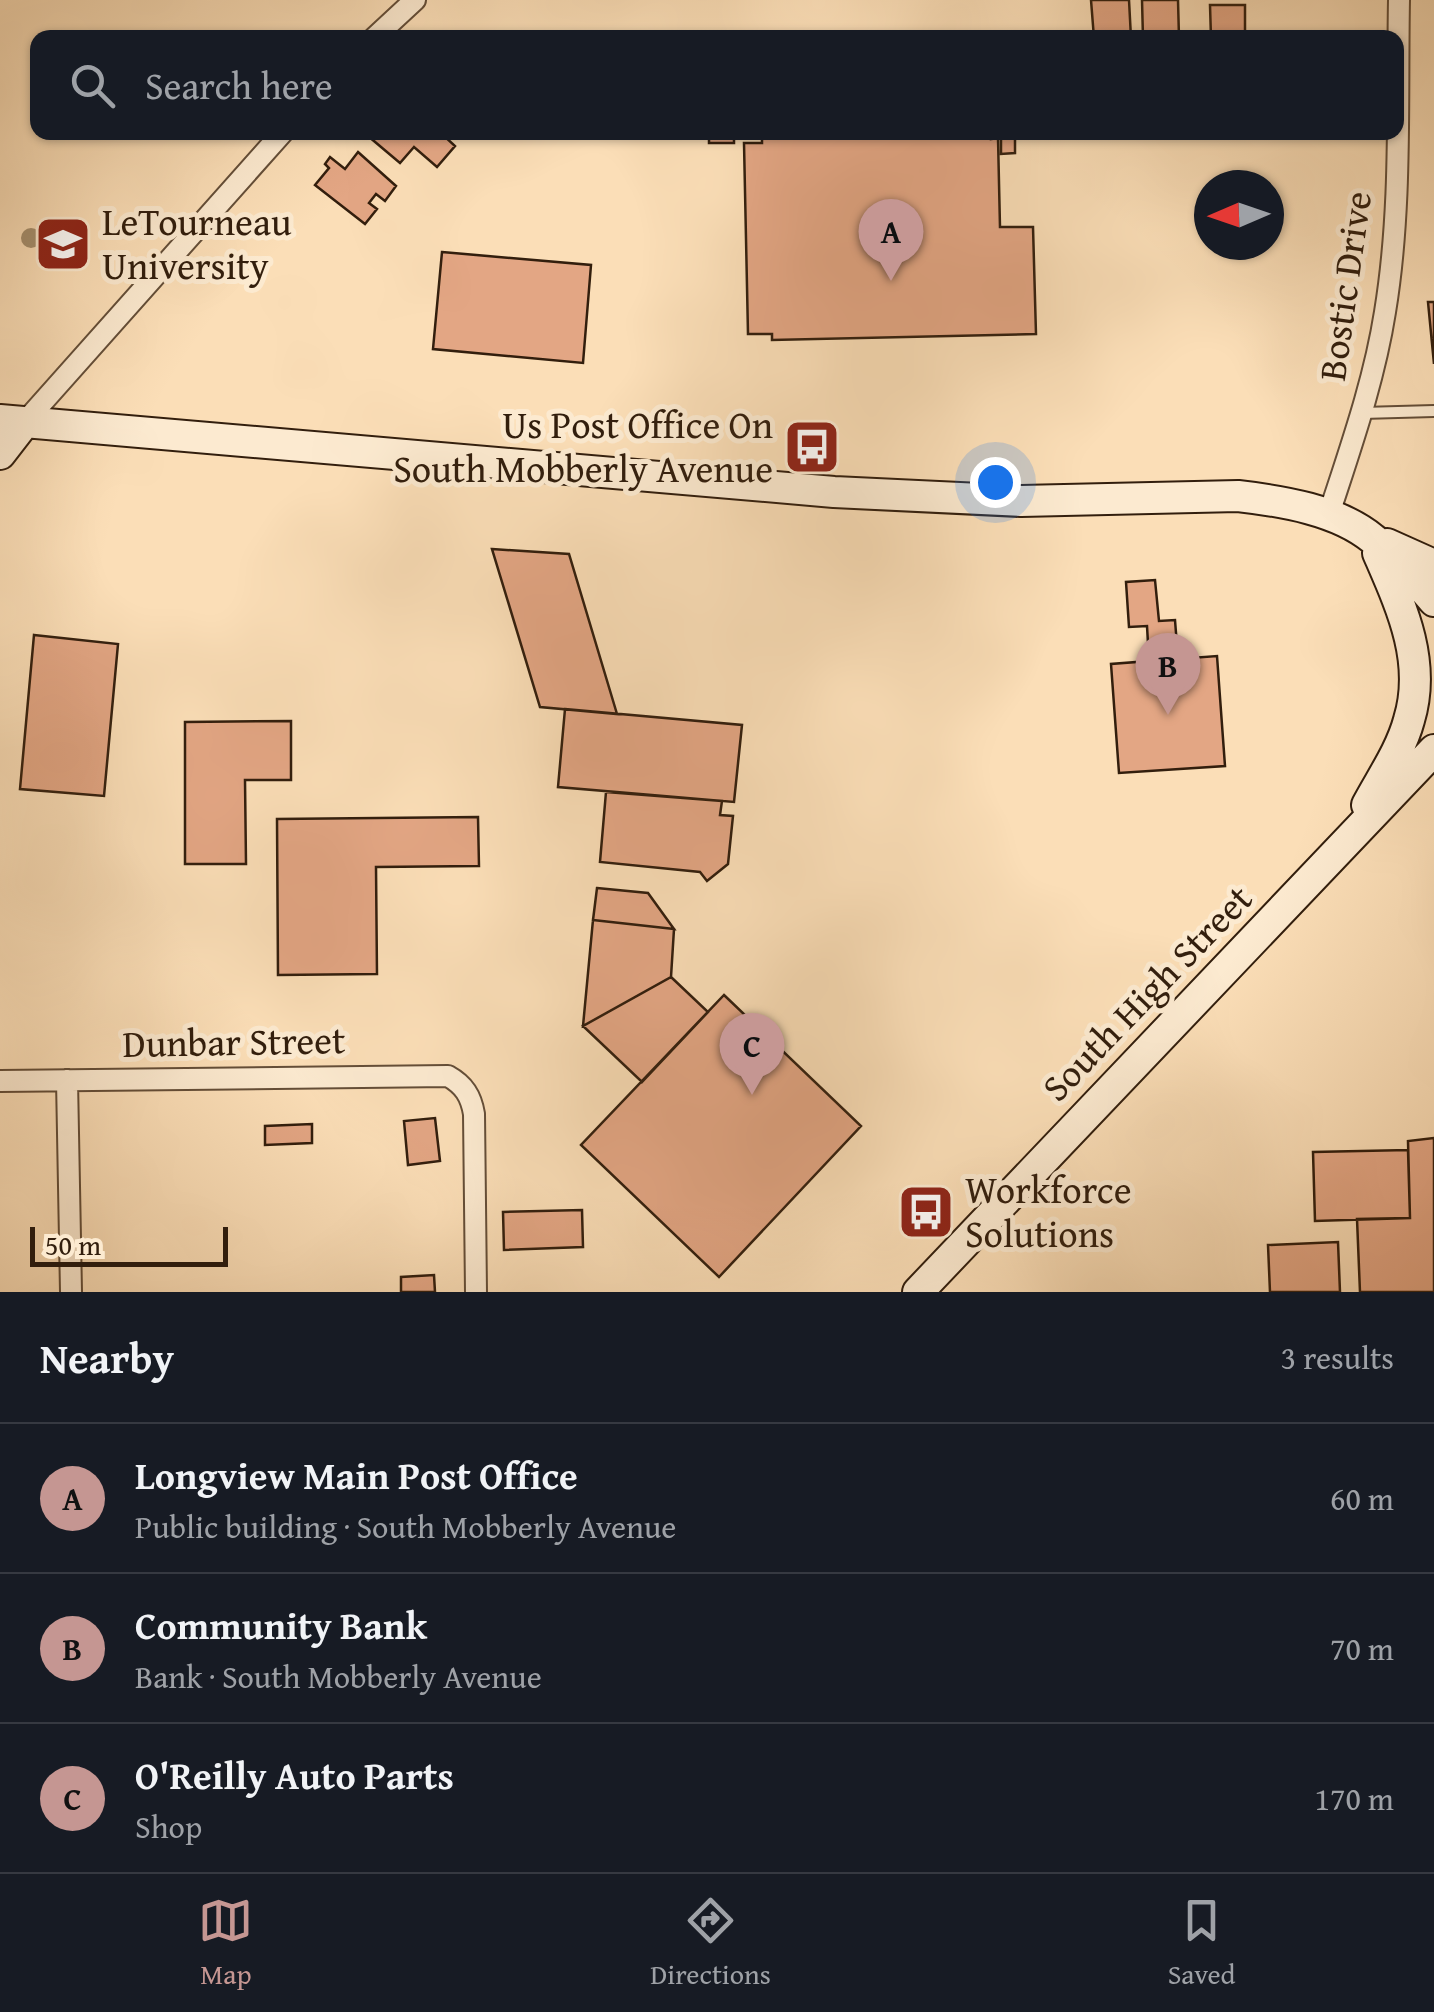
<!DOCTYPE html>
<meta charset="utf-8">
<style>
:root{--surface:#171b24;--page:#242831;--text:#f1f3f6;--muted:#9ea1a6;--line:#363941;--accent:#c59692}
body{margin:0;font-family:"Gentium Book Plus",serif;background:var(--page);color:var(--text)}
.compass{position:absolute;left:1194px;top:170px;width:90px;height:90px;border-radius:50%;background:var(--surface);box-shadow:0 2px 8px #0004;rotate:268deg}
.scale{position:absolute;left:30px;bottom:25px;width:198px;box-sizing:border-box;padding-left:10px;border:5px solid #321e0d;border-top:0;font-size:28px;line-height:35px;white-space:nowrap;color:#321e0d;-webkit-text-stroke:8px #fcead0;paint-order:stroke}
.you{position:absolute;left:995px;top:482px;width:35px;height:35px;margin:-25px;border:8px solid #fff;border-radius:50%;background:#1a73e8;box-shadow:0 0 0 15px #1a73e833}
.badge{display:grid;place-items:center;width:65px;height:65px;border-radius:50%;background:var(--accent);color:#111;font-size:32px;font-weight:700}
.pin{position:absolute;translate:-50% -82px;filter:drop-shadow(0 2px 5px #0008)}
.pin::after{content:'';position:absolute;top:52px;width:35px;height:30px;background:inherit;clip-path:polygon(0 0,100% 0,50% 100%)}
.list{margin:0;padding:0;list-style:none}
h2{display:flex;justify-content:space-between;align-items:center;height:130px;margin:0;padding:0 40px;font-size:42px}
h2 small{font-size:32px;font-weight:400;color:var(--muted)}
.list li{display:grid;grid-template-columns:65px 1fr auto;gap:30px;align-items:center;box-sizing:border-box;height:150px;padding:0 40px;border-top:2px solid var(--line)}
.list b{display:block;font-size:38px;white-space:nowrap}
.list p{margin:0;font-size:32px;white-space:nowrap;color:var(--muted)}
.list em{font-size:32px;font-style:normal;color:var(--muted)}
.icon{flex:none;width:55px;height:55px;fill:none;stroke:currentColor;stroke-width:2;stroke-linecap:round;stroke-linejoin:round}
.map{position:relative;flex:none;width:1434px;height:1292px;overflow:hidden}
.search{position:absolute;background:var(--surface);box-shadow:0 2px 8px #0004;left:30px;right:30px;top:30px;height:110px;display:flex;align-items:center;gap:25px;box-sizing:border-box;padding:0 35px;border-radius:20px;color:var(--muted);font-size:38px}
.sheet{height:580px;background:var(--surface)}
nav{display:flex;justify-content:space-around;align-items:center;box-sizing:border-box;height:140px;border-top:2px solid var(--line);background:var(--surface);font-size:28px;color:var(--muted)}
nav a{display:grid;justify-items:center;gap:5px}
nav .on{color:var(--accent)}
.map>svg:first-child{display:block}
.building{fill:#e3a684;stroke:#321e0d;stroke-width:2.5}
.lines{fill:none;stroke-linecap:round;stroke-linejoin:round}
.lane-casing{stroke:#644e38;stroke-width:14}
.street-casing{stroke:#644e38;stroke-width:24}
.secondary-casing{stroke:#321e0d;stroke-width:34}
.lane{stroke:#fcead0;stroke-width:10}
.street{stroke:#fcead0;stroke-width:20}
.secondary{stroke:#fcead0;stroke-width:30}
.tree{fill:#a58f6e}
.labels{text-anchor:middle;stroke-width:10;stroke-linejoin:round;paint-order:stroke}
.poi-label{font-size:38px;fill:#321e0d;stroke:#fcead0;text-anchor:start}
.street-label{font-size:38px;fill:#321e0d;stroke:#fcead0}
</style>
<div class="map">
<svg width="1434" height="1292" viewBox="0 0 1434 1292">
<rect width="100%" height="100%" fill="#fbdeb7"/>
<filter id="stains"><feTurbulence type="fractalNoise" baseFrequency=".002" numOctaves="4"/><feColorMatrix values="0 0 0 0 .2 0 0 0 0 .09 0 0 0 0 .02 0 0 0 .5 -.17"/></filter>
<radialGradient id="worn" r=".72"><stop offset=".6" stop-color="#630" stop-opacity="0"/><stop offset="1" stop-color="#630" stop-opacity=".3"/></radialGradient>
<!-- building -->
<path class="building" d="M1091 0H1129L1131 38H1094Z
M1142 0H1178L1179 38H1143Z
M1210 5H1245V38H1211Z
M371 132H440L455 146 437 167 414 147 400 163 368 136Z
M709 132H734V143H709Z
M762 132H991V139L998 138 1000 227H1033L1036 334 772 340V334H748L744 143H762Z
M1001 132H1015V153L1001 154Z
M358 152 396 186 385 201 376 194 369 203 377 209 365 224 315 185 329 168 325 164 330 157 345 169Z
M442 252 591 265 583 363 433 349Z
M1428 302H1434V364Z
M492 549 569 554 617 714 540 707Z
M1155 580 1159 621 1175 620 1178 659 1217 656 1225 766 1119 773 1111 664 1149 661 1147 626 1129 627 1126 582Z
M34 635 118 644 104 796 20 789Z
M565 709 742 725 734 802 558 787Z
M291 721V780H245L246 864H185V722Z
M606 792 722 801 720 815 733 816 728 864 707 881 700 872 600 862Z
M478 817 479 866 376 867 377 974 278 975 277 819Z
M597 888 648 893 674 929 593 920Z
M593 920 674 929 671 977 583 1026Z
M671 977 708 1012 642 1082 583 1026Z
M724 995 861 1126 719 1277 581 1145Z
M435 1118 440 1161 408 1165 404 1121Z
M312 1124V1143L265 1145V1126Z
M1434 1138V1292H1360L1357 1219 1410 1218 1408 1141Z
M1408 1150 1410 1218 1315 1221 1313 1152Z
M582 1210 583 1247 504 1250 503 1212Z
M1338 1242 1340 1292H1270L1268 1245Z
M434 1275 435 1292H401V1277Z"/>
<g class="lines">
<!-- lane casing -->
<g class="lane-casing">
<path id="lane" d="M1362 413 1434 411"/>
</g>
<!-- street casing -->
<g class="street-casing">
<path id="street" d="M374 38 415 0
M24 423 283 132
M1328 517C1350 449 1374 382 1385 312 1402 209 1397 103 1399 0
M67 1080 71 1292
M0 1081 448 1076C464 1085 471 1096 474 1114L476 1292"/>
</g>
<!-- secondary casing -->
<g class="secondary-casing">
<path id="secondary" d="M0 420 834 492 1021 501 1238 496C1282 501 1338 510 1373 539 1395 556 1416 580 1434 601
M0 454 24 423
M1387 544 1434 565
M1367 805C1382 777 1401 750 1409 720 1427 661 1401 606 1378 553
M918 1292 1434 750"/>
</g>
<!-- lane -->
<use href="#lane" class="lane"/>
<!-- street -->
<use href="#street" class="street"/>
<!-- secondary -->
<use href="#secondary" class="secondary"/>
</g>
<!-- trees -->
<circle class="tree" cx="31" cy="238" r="10"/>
<!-- icons -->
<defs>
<g id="university-square" transform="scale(2.875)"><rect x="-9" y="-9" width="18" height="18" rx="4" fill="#8f2418" stroke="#fcead0"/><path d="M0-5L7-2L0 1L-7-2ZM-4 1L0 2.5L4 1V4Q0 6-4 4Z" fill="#fff"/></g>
<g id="bus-square" transform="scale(2.875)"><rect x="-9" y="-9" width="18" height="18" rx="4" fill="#8f2418" stroke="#fcead0"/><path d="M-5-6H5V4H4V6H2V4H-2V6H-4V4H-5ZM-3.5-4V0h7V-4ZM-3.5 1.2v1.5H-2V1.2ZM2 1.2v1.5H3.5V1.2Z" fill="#fff"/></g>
</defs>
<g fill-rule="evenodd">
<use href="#university-square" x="63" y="244"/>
<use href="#bus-square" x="812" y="447"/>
<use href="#bus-square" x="926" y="1212"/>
</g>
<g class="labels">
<!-- poi labels -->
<g class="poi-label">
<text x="102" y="235">LeTourneau<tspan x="102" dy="44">University</tspan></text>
<text x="773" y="438" text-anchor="end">Us Post Office On<tspan x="773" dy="44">South Mobberly Avenue</tspan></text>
<text x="965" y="1203">Workforce<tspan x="965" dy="44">Solutions</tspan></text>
</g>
<!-- street labels -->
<g class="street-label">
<text transform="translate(1345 286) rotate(-82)" y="13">Bostic Drive</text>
<text transform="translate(1147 993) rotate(-46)" y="13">South High Street</text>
<text transform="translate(234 1042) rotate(-1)" y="13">Dunbar Street</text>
</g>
</g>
<rect width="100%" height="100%" filter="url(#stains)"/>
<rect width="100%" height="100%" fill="url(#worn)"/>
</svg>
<svg class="compass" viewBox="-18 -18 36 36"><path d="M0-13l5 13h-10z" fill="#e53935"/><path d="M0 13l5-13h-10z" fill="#9ea1a6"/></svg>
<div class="scale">50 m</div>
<div class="you"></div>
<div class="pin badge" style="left:891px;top:281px">A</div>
<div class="pin badge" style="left:1168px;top:715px">B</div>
<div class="pin badge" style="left:752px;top:1095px">C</div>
<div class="search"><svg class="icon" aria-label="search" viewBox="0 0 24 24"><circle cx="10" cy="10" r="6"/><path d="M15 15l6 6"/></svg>Search here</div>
</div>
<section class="sheet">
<h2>Nearby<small>3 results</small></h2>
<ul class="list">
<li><span class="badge">A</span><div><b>Longview Main Post Office</b><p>Public building · South Mobberly Avenue</p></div><em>60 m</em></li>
<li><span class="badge">B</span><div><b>Community Bank</b><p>Bank · South Mobberly Avenue</p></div><em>70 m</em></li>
<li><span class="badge">C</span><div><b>O'Reilly Auto Parts</b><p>Shop</p></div><em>170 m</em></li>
</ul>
</section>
<nav>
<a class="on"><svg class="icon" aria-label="map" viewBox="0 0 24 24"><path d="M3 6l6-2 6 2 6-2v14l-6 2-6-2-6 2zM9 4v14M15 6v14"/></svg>Map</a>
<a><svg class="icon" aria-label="directions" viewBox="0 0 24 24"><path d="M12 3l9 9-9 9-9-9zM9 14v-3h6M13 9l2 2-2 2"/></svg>Directions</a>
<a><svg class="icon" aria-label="saved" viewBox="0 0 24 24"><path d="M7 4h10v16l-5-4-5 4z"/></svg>Saved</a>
</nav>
